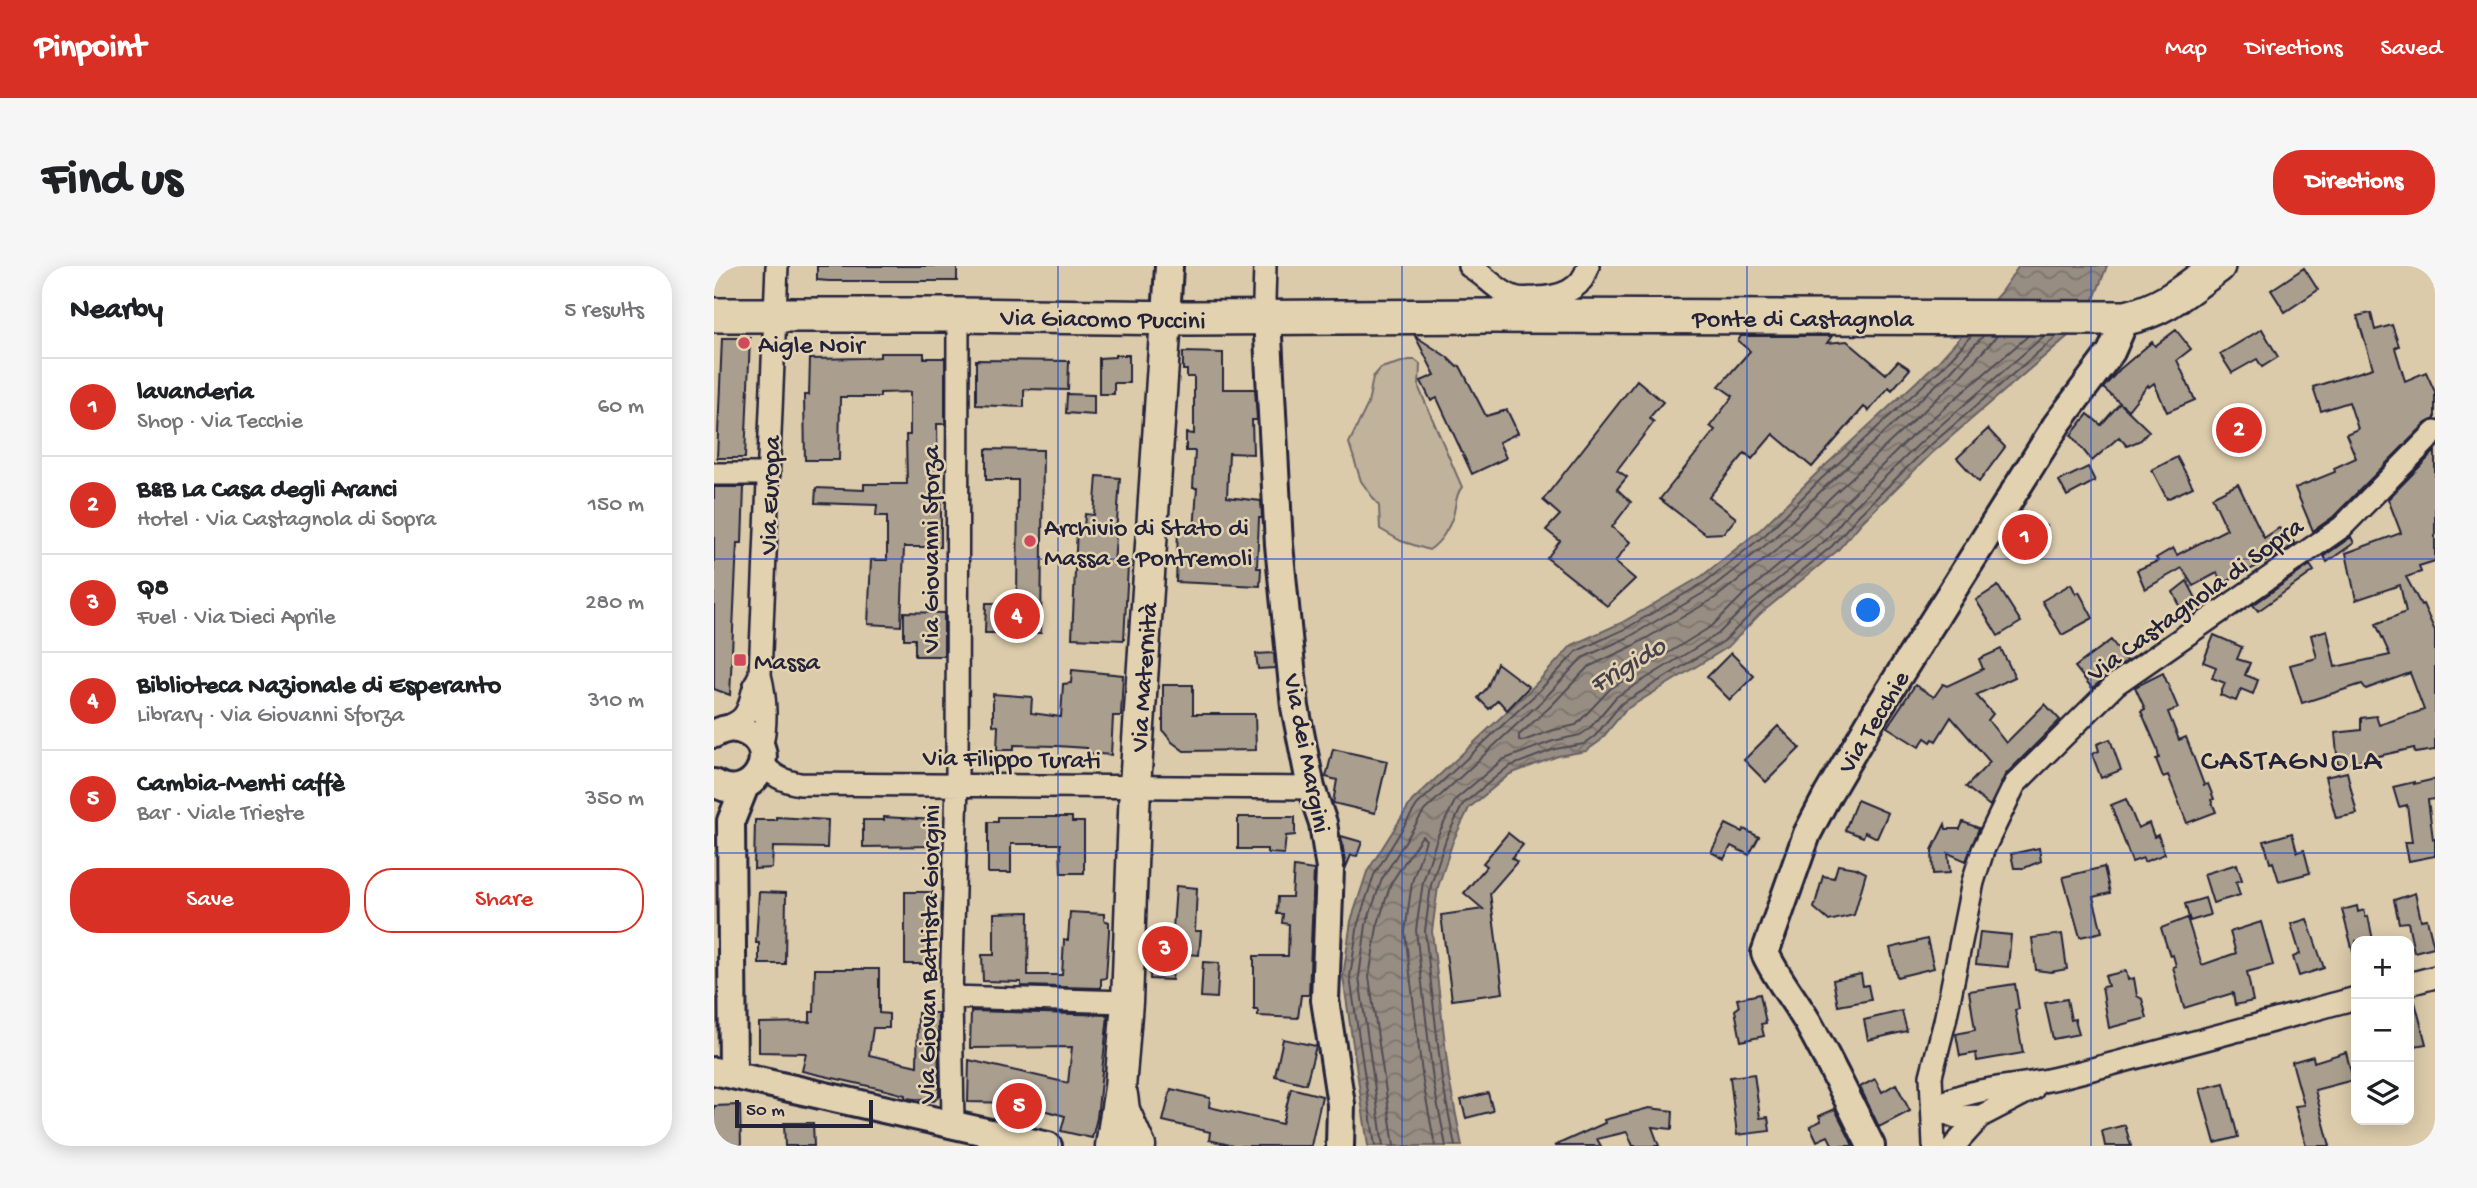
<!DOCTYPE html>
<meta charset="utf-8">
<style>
:root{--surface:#fff;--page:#f6f6f6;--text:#202124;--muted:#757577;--line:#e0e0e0;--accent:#d93025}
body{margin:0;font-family:"Gochi Hand",sans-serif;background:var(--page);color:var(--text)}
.controls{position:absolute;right:21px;bottom:21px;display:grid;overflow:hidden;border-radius:14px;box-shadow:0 4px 18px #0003}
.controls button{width:63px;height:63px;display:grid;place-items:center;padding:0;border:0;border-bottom:2px solid var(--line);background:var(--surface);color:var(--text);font:35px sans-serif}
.scale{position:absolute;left:21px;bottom:18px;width:138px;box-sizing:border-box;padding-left:7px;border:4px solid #22223b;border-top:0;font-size:19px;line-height:24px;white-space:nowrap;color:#22223b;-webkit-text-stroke:5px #e3d2b0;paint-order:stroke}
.you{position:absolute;left:1155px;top:345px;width:24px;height:24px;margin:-18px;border:5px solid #fff;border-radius:50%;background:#1a73e8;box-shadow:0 0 0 10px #1a73e833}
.badge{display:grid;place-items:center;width:46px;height:46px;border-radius:50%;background:var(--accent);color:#fff;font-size:23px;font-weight:700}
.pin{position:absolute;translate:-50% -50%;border:4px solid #fff;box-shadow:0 2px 7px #0006}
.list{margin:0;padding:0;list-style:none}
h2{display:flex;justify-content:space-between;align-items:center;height:91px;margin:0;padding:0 28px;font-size:30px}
h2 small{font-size:23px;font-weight:400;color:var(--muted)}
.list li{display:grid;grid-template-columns:46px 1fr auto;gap:21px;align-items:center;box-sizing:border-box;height:98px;padding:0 28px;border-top:2px solid var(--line)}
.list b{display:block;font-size:26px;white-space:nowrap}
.list p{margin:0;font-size:23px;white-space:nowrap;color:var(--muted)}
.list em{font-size:23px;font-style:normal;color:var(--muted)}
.actions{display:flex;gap:14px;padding:21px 28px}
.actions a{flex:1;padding:16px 0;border:2px solid var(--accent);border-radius:28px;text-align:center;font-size:24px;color:var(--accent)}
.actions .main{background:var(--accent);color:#fff}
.icon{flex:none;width:38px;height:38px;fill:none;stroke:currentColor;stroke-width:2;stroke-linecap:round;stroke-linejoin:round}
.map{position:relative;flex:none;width:1721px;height:880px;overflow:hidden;border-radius:28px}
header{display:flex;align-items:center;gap:42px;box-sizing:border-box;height:98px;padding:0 35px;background:var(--accent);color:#fff}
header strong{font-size:33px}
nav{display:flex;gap:38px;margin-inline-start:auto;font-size:24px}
.intro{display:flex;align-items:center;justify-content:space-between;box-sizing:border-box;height:168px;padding:0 42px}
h1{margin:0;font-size:49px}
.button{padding:18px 32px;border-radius:28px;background:var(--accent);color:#fff;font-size:24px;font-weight:700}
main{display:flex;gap:42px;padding:0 42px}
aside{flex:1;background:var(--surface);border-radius:28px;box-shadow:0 4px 18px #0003}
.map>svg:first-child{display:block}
.grass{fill:#c0b29b;stroke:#716a6b;stroke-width:2}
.water{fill:url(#water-waves);stroke:#686266;stroke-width:2}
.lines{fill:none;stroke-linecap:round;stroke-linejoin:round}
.shore{stroke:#514d57;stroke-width:2}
.building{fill:#aa9f8e;stroke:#22223b;stroke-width:2}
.minor-casing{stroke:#22223b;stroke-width:26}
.tertiary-casing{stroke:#22223b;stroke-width:32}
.secondary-casing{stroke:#22223b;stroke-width:35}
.primary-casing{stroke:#22223b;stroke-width:38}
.minor{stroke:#e3d2b0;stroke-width:21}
.tertiary{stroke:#e3d2b0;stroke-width:26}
.secondary{stroke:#e3d2b0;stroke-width:30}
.primary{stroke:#e3d2b0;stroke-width:33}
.grid{fill:none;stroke:#1d4ed8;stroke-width:2;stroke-opacity:0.55}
.poi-dot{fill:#d1495b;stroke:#e3d2b0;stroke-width:2.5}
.labels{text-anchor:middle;stroke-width:5;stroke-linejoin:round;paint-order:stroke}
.street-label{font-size:26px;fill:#22223b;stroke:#e3d2b0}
.poi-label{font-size:26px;fill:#22223b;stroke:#e3d2b0;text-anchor:start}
.water-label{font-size:28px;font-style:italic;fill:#454250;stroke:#e3d2b0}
.quarter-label{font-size:30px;letter-spacing:2px;fill:#22223b;stroke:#e3d2b0}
</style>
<header>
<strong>Pinpoint</strong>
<nav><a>Map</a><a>Directions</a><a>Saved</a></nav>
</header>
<div class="intro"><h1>Find us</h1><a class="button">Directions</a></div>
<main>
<aside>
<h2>Nearby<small>5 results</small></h2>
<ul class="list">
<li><span class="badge">1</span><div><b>lavanderia</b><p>Shop · Via Tecchie</p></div><em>60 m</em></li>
<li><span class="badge">2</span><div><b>B&amp;B La Casa degli Aranci</b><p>Hotel · Via Castagnola di Sopra</p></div><em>150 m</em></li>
<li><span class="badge">3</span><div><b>Q8</b><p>Fuel · Via Dieci Aprile</p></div><em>280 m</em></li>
<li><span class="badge">4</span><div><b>Biblioteca Nazionale di Esperanto</b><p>Library · Via Giovanni Sforza</p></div><em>310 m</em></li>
<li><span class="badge">5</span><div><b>Cambia-Menti caffè</b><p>Bar · Viale Trieste</p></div><em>350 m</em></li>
</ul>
<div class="actions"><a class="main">Save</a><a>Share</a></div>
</aside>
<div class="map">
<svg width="1721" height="880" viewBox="0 0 1721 880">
<defs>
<pattern id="water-waves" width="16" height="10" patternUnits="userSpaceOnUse" patternTransform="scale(1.75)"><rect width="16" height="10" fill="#978d82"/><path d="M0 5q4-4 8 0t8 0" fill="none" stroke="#7b736c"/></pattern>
</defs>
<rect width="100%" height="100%" fill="#dbcbab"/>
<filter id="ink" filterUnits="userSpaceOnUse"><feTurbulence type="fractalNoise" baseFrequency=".0143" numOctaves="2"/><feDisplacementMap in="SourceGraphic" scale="14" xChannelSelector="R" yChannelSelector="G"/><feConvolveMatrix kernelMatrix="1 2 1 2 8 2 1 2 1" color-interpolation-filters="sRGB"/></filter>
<g filter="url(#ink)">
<!-- grass -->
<path class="grass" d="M695 94H701L706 98 705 122 748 221C741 229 742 240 739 250 735 263 726 277 715 284L687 275 666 263 665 240 647 215 635 177 654 138 659 111 667 102Z"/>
<!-- water -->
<path class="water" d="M1305 0H1393L1380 33 1354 70 1217 188 1148 256 1123 285 1046 348 1014 381 911 444 886 475 872 485 844 490 796 508 755 542 739 575 724 621 718 665 735 813 748 880H654L629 711 637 655 653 606 698 535 819 421 858 379 907 357 988 310 1047 263 1101 209 1224 96 1286 27Z"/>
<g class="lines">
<!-- shore -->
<path class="shore" d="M1283 70 1242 115 1120 228 1064 283 1001 332 919 380 874 401 837 440 805 469V474L809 475 836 465 862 459 896 423 998 360 1029 329 1105 266 1129 238 1199 169 1314 70
M661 880 636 711 644 657 660 609 703 539 824 426 863 385 911 363 991 316 1052 268 1106 214 1229 101 1257 70
M669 880 645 711 652 659 668 613 710 545 830 433 868 392 915 371 996 323 1058 274 1112 220 1235 107 1269 70
M680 880 655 711 663 661 677 617 708 570 712 574 698 616 691 666 709 816 721 880
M732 880 719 815 702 664 709 616 724 569 742 533 788 494 839 475 866 469 875 463 902 431 1004 368 1036 336 1112 274 1136 245 1206 177 1330 70
M741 880 728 814 711 665 717 619 732 573 749 538 794 501 841 483 870 478 881 470 907 438 1010 375 1042 343 1118 280 1143 251 1212 183 1343 70"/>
</g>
<!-- building -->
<path class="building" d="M103 0H243V15H115L103 14Z
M1590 2 1604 24 1571 46 1557 24Z
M1657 47 1661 64 1678 59 1685 80 1681 82 1691 115 1712 106 1721 126V153L1712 157 1619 251 1599 265 1581 222 1621 206 1620 202 1642 192 1632 168 1644 163 1635 136 1607 145 1599 121 1659 102 1643 50Z
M1548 63 1564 91 1548 101 1543 93 1518 107 1506 88Z
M1462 64 1477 83 1463 94 1481 134 1453 146 1440 117 1435 121 1434 119 1414 144 1389 122 1406 103 1438 76 1441 80Z
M701 70 733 91 743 101 746 100 772 150 793 144 804 167 785 176 792 192 758 208 723 132 717 135 707 115 721 109Z
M1027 70H1118L1113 77 1133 75 1172 108 1184 95 1196 103 1178 124 1175 121 1155 145 1150 141 1098 201 1059 168 1038 193 1031 187 995 231 1022 252 1010 267 991 268 946 233 1001 164 996 160 1019 130 1005 120 1036 85 1024 75Z
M8 72H36L31 192H3Z
M469 86 509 87V123H541L543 154H538L539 188 515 187 513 231 547 235 548 252H545L543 302H547L546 320 462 316 464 265 480 266 483 222H479L481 185H472V167L480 168V111H473V104H469Z
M166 87H210V92H231V158H223L224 217H227V281H190L187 360 154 358 157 294H173V250H162L163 239 101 237 102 222 150 224V218H193L192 169H196V126L166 127V131H126L125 194H91L90 129H95L96 93 152 92 166 91Z
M401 89H415V117H400V128H385V92L401 91Z
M262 94 355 95 354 124 310 123V141L262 139Z
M923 114 949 136 935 152 940 156 903 204 913 211 903 223 917 236 898 261 916 276 901 296 921 313 893 340 833 292 846 275 832 264 846 249 829 234Z
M353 128 380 129V149L352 147Z
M1406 137 1435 165 1427 174 1413 180 1405 171 1378 195 1357 169 1374 148 1387 159Z
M1538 149 1545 164 1510 180 1503 166Z
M1274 163 1291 181 1265 216 1243 192Z
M272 183 329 184 327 367H271L272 337H303L304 214H272Z
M1721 185V295L1705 300 1707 306 1692 311 1707 339 1709 338 1721 365V484L1701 487 1700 482 1624 499 1621 467 1647 464V452L1662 450 1665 459 1710 444 1696 407 1652 423 1648 418 1588 437 1576 399 1603 392 1597 369 1613 364 1621 401 1676 389 1662 358 1692 346 1686 319 1642 334 1632 287 1687 267 1674 233Z
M1463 191 1479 221 1453 233 1438 204Z
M1374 201 1381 215 1353 230 1345 215Z
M383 210 406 212 400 299 414 300 410 374 358 372 363 262 370 263 371 248 380 249Z
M1524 218 1550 272 1565 262 1568 265 1571 263 1581 278 1563 290 1508 318 1503 307 1479 320 1468 302 1431 323 1423 304 1444 295 1442 292 1459 282 1463 289 1513 263 1498 231Z
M0 221H30L28 277H23L16 429 0 423Z
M1307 245 1332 260 1316 288H1310L1301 283 1298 287 1285 279Z
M1637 271 1640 277 1613 296 1610 290Z
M1596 299 1600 305 1544 345 1539 339Z
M1473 315 1484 336 1468 344 1459 326Z
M1357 318 1362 328 1365 326 1379 352 1348 369 1328 335Z
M1284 320 1307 356 1284 370 1262 334Z
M190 346 230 347V390H201V373H190Z
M1500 369 1528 381 1523 393 1536 397 1531 409 1544 414 1539 428 1527 423 1522 435 1506 429 1511 417 1498 412 1502 401 1489 396Z
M1397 374 1413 395 1378 422 1361 401Z
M1287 383 1301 411 1262 429 1279 448 1274 454 1292 477 1331 438 1346 454 1291 509 1276 540 1252 521 1276 496 1237 451 1222 475 1219 473 1217 476 1211 472 1205 481 1173 461 1201 419 1220 431 1229 418 1233 420 1269 403 1265 393Z
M560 387 561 402 544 403 542 388Z
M1017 387 1040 410 1016 434 993 411Z
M783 397 815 421 793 444 784 434 775 443 764 432 773 422Z
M358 404 409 409 407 450H399L397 489 373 487V482L343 480 300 479V484H283L284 460 279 459V428L318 431 317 447 347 451 349 418 357 417Z
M1449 407 1464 442 1454 446 1465 474 1472 471 1490 519 1494 518 1500 533 1497 534 1502 546 1473 557 1454 509 1449 511 1442 493 1445 492 1443 482 1427 445 1431 443 1421 421Z
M449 419H479V448H541L542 484 470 485 458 476 449 465Z
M1064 460 1086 482 1052 516 1030 494Z
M1396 473 1407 504 1387 512 1378 488 1385 485 1383 478Z
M619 483 673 495 661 547 619 537 623 514 612 511Z
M1633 506 1643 548 1622 552 1611 511Z
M1721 513V533L1714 534 1719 573H1721V590L1695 595 1691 576H1698L1693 539 1685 541 1679 521 1700 516V518Z
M1412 533 1424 562 1435 557 1440 571 1444 569 1451 588 1430 596 1429 592 1418 596 1397 539Z
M1143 534 1174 547 1163 572 1151 566 1149 571 1131 564Z
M62 551 114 554 113 582 59 581 58 602 40 603 41 554H62Z
M170 551 221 554V580L149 581V554H170Z
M284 551H358V556H370V607H347L346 578H297V607H274V556H284Z
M524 551H581V569L572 570 570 588 553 587V583H524Z
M1249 556 1265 562 1252 595 1234 587 1236 607 1219 608 1218 584 1231 558 1232 563H1246Z
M1012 558 1028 566 1030 563 1045 571 1035 589 1017 580 1010 593 997 586Z
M794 567 809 579 798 592 803 596 776 627 789 727 738 734 727 649 769 643 750 627 773 600 769 597Z
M1578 567 1583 586 1590 584 1596 607 1565 615 1559 596 1556 597 1550 575Z
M627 570 648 576 643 590 637 589 632 601Z
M1325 582 1327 595 1310 602H1300L1297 588Z
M1523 598 1528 614 1522 616 1526 629 1499 637 1490 608Z
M1124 599 1142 602 1152 607 1140 649 1115 655 1100 642 1109 610 1120 612Z
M580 601 600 604 595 729H587L584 752 544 750V744H540V690H574L575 658 568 657 569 648H563L564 631H578Z
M1390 601 1396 627 1379 631 1388 666 1366 671 1349 611Z
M462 620 483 622 481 665H487L485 689 461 687 458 714 436 713 439 662 459 663Z
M45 626 72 627 71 698H45V677H42Z
M191 626H218L221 677H218V698H191Z
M1701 627 1707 654 1713 653 1720 681 1700 686 1694 656 1685 657 1680 634Z
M1491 632 1496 649 1476 655 1471 638Z
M1643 640 1644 646 1650 644 1652 651 1654 650 1659 674 1642 675V688L1640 689 1628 644Z
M315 646 314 709H348L350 674H354L356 646 390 648V654L395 656V666L392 712 387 713V722L307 720V716L269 715 268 689H280V647Z
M1473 652 1488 699 1522 687 1516 666 1547 656 1559 699 1533 706 1539 735 1521 739 1519 727 1470 742 1459 701 1462 700 1459 689 1456 690 1447 662Z
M1593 653 1610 702 1585 710 1579 691 1586 688 1577 658Z
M1266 666 1297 669 1294 701 1262 698Z
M1348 668 1353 703 1337 706 1322 704 1318 672Z
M1213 673 1220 702 1183 711 1176 682Z
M489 696 505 697 503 732 487 731Z
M101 703H165V747L175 748V762H159L155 789 203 800 204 747H224L225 830 220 835 191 832V829L172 824 88 805 92 787 45 786V757L96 756V746H100Z
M1412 705 1414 714 1420 712 1423 730 1428 733 1433 752 1395 762 1388 721 1394 720 1391 710Z
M1147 708 1149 720 1154 719 1157 734 1124 740 1119 714Z
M1301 718 1305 743 1301 744 1309 787 1263 795 1262 787 1246 790 1242 768 1261 764 1255 725Z
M1046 728 1052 757 1047 758 1050 770 1027 775 1021 744 1025 741 1023 733Z
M1695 732H1700L1712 778 1695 781Z
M1353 733 1357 754 1361 753 1365 768 1339 773 1331 737Z
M257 745 394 749 383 852 378 872 347 865 351 850 303 837 254 836 255 794 354 817 358 781 256 782Z
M1188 745 1193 765 1154 774 1150 754Z
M569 773 602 780 592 818 561 810Z
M1632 786 1639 814 1601 824 1616 880H1592L1581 840 1590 839 1578 796 1599 790 1600 796Z
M1040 808 1046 852 1054 851 1056 865 1023 869 1016 811Z
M1161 813 1168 826 1182 818 1196 845 1165 861 1146 821Z
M1510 817 1524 871 1501 877 1486 823Z
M577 822 608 830 597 880H520L495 874 496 866 449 855 457 823 496 832 495 841 568 858Z
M774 827 779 845 752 852 747 834Z
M26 839 27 880H0V840Z
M935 842 959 845 958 863 938 861 945 880H919L913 866 883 873 887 880H840L891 857 890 854Z
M1121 843 1135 871 1139 880H1119L1114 870 1103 875 1096 860 1107 855 1105 850Z
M70 857H99L100 880H71Z
M1411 859 1417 880H1391L1388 865Z"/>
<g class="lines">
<!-- minor casing -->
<g class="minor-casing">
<path id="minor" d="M551 0 550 34 553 52
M755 0C771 9 782 25 800 31 807 34 815 32 822 32 845 31 868 25 874 0
M0 208H55
M9 463C15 460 24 457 29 451 39 440 36 424 46 409
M47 482C53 459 52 432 46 409L63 0
M48 497C59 510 69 515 86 518L597 522
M1695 718 1721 711
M237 731 413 736
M1219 842C1256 820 1302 822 1343 812 1443 787 1543 759 1642 732
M1219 842 1242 851 1267 850
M239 858 237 731 243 518 244 49
M1220 880 1217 810 1231 755 1259 616 1269 584 1301 518 1402 418 1628 261 1721 166
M1240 880 1267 850 1319 823"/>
</g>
<!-- tertiary casing -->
<g class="tertiary-casing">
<path id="tertiary" d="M452 52 455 0
M553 52 565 279 581 441 597 522 609 557 616 603 611 734 627 838 626 880
M0 468C10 462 20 460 32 466 69 484 39 540 0 517
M0 805 334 880
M19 809 17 555 31 520
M1157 880C1136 838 1116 796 1093 755 1079 732 1062 711 1051 687L1093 568 1114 528 1162 446 1343 158 1397 86 1412 52"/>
</g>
<!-- secondary casing -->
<g class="secondary-casing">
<path id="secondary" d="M408 829 410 844 426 880
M397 880 406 822 413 736 421 520 452 52"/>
</g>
<!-- primary casing -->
<g class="primary-casing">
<path id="primary" d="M0 49H244L474 52 778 50 1412 52C1452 43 1472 23 1504 0"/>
</g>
<!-- minor -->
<use href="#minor" class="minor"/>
<!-- tertiary -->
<use href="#tertiary" class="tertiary"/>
<!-- secondary -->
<use href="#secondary" class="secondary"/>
<!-- primary -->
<use href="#primary" class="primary"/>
</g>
</g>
<!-- grid -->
<path class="grid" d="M344 0V880M688 0V880M1033 0V880M1377 0V880M0 293H1721M0 587H1721"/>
<!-- markers -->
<g class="poi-dot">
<circle cx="30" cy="77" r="7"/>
<circle cx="316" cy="275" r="7"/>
<rect x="19" y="387" width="14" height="14" rx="3.5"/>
</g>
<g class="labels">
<!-- street labels -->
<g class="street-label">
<text transform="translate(389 51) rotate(1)" y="9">Via Giacomo Puccini</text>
<text x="1089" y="60">Ponte di Castagnola</text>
<text transform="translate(54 229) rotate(-88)" y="9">Via Europa</text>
<text transform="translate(215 283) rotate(-90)" y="9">Via Giovanni Sforza</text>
<text transform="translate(1480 332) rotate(-36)" y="9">Via Castagnola di Sopra</text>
<text transform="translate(428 411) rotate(-86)" y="9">Via Maternità</text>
<text transform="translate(1158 455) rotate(-59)" y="9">Via Tecchie</text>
<text transform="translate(595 487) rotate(79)" y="9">Via dei Margini</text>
<text transform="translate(298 491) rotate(1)" y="9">Via Filippo Turati</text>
<text transform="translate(213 688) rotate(-89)" y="9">Via Giovan Battista Giorgini</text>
</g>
<!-- poi labels -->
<g class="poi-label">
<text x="44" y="86">Aigle Noir</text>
<text x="330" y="269">Archivio di Stato di<tspan x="330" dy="30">Massa e Pontremoli</tspan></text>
<text x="40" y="403">Massa</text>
</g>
<!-- water labels -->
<g class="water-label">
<text transform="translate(912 397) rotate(-31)" y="10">Frigido</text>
</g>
<!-- quarter labels -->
<g class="quarter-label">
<text x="1578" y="503">CASTAGNOLA</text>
</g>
</g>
</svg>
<div class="controls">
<button>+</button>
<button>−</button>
<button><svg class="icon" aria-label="layers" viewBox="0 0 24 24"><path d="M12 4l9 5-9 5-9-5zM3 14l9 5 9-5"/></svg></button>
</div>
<div class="scale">50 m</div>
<div class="you"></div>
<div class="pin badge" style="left:1311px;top:271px">1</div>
<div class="pin badge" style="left:1525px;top:164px">2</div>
<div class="pin badge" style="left:451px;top:683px">3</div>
<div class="pin badge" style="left:303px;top:350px">4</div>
<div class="pin badge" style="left:305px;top:840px">5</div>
</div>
</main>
